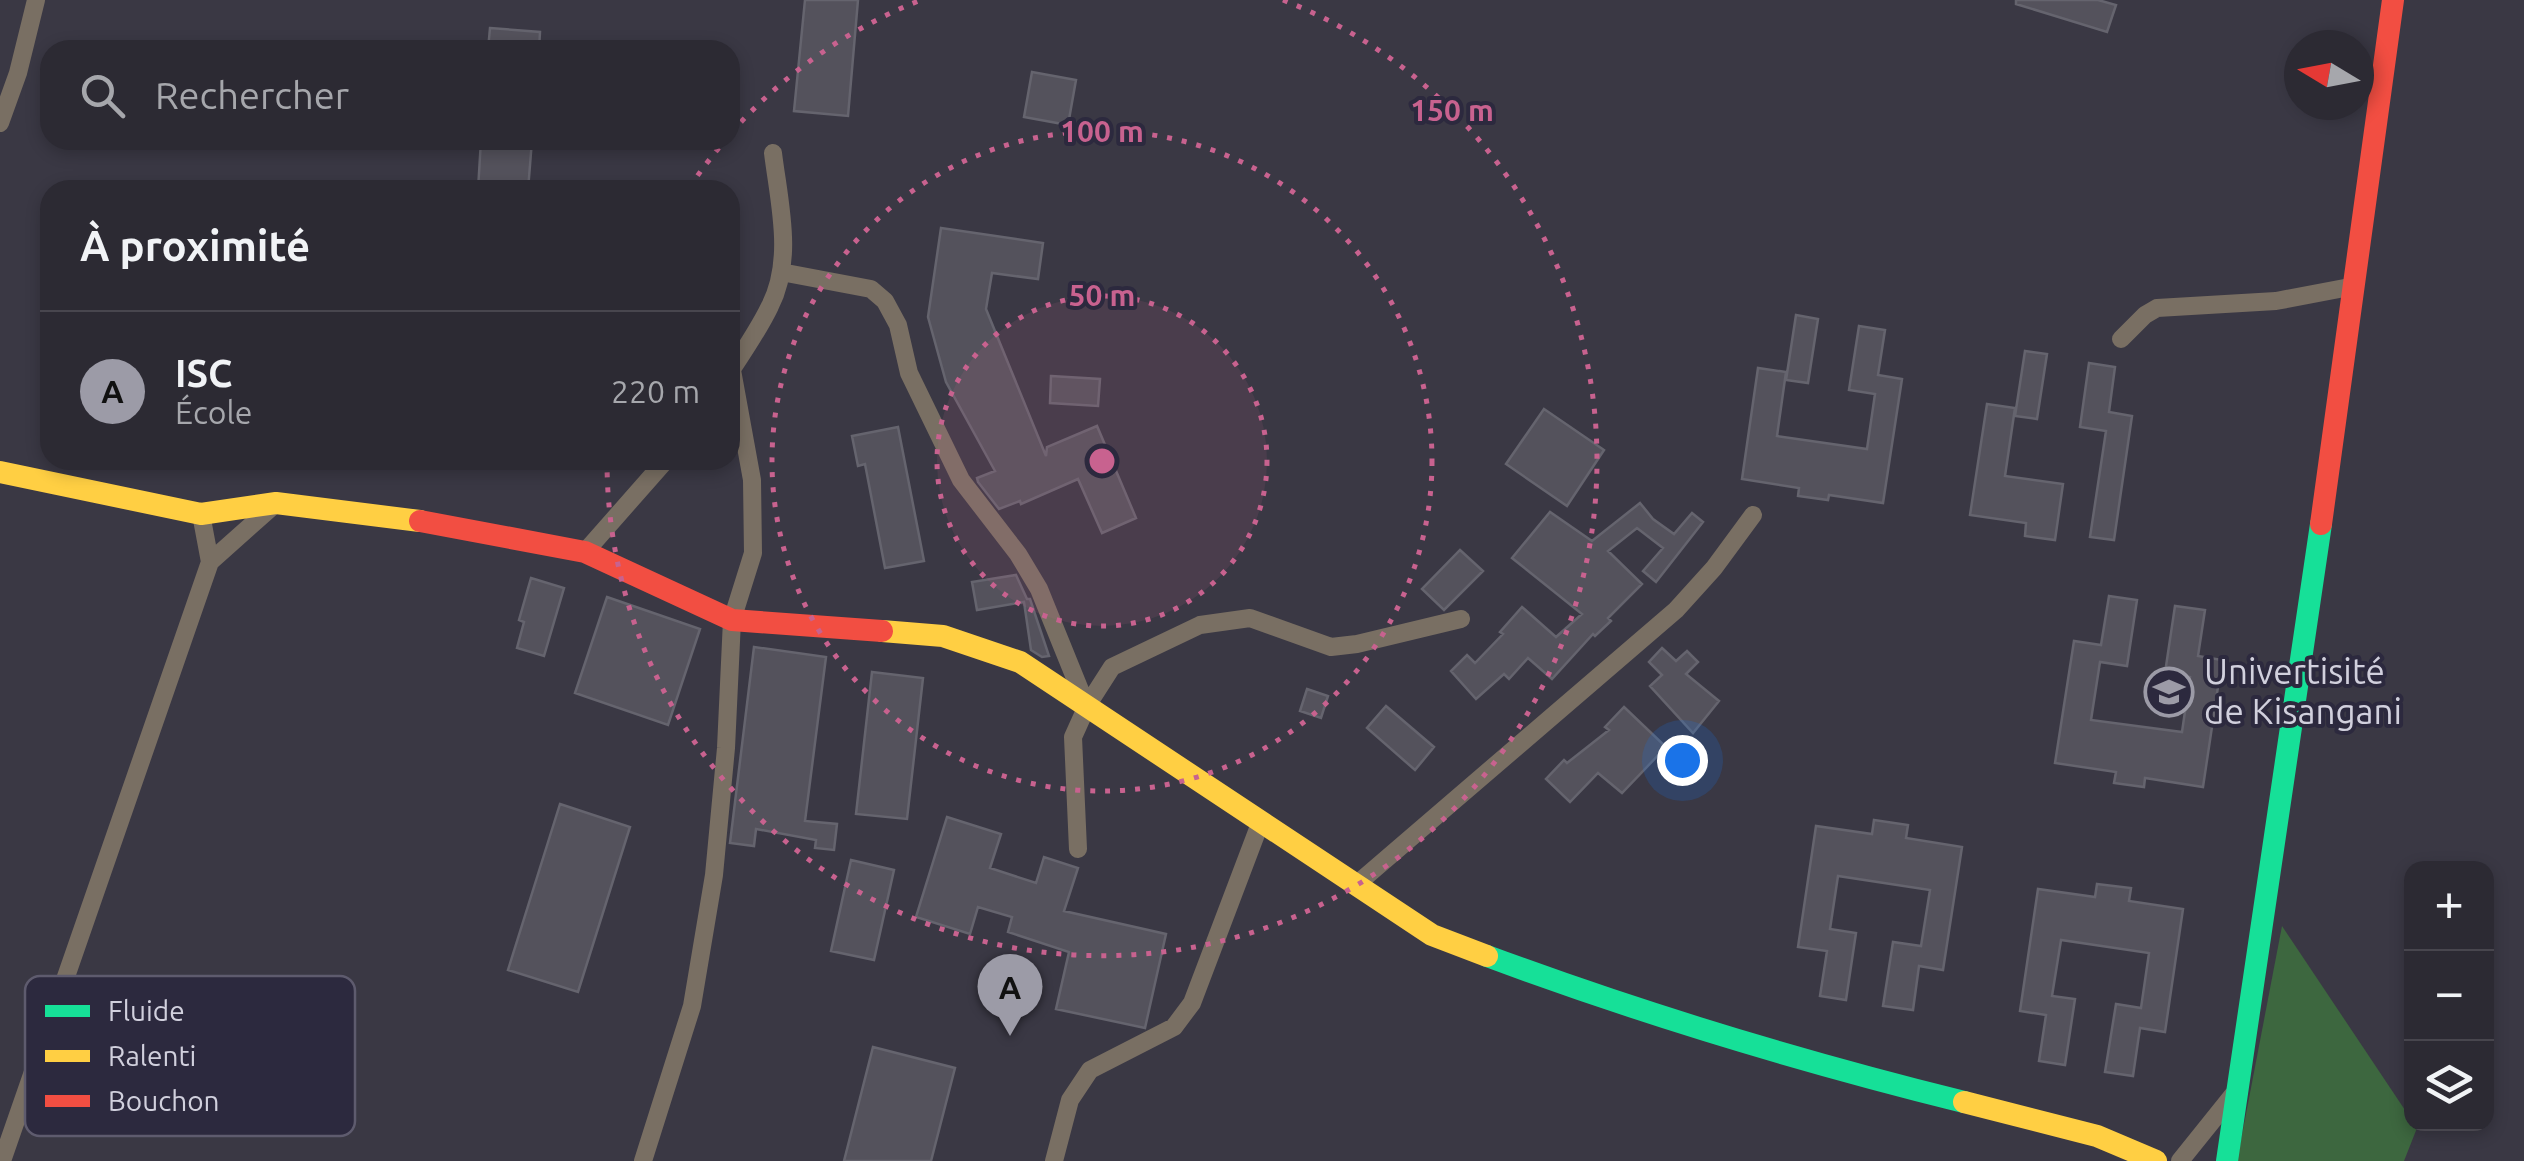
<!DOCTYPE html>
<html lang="fr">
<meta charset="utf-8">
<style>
:root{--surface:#2c2a33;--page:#34323b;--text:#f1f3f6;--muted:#a6a7ac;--line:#48464e;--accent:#9c9ba7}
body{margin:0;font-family:Ubuntu,sans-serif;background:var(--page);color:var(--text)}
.controls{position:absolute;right:30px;bottom:30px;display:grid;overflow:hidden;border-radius:20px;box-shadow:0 5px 15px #0003}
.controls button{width:90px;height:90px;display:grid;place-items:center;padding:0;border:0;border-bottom:2px solid var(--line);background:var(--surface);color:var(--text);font:50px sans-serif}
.compass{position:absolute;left:2284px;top:30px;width:90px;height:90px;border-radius:50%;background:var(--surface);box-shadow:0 5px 15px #0003;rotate:280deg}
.you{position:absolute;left:1682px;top:760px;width:35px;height:35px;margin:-25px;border:8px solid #fff;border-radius:50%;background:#1a73e8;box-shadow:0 0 0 15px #1a73e833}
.badge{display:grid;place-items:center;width:65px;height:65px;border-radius:50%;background:var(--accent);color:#111;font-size:32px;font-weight:700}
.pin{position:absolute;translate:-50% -82px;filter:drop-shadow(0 2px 5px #0008)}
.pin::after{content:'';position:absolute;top:52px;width:35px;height:30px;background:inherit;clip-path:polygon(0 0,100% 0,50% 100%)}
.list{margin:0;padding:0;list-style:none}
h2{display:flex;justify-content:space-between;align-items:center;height:130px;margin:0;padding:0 40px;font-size:42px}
h2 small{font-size:32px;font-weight:400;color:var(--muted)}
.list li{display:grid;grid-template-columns:65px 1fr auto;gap:30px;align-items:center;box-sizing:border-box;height:160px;padding:0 40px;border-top:2px solid var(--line)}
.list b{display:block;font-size:38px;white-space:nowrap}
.list p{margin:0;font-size:32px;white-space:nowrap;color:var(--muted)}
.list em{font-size:32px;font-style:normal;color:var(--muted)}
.icon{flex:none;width:55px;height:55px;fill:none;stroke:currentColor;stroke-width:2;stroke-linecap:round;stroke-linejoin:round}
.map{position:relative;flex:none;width:2524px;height:1161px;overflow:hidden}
.search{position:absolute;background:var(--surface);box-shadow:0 5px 15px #0003;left:40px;top:40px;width:700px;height:110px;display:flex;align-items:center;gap:25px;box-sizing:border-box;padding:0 35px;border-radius:30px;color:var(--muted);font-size:38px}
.panel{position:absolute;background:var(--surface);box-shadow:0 5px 15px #0003;left:40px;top:180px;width:700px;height:290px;border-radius:30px}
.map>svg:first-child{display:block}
.green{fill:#3d673f}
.building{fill:#54525c;stroke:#65646e;stroke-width:2.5}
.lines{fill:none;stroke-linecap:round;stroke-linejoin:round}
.street{stroke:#796f63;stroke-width:18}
.fast{stroke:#16e098;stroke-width:22}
.slow{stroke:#ffcf43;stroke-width:22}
.jam{stroke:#f24e42;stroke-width:22}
.ring{fill:none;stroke:#c8628f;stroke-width:5;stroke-dasharray:5 10}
.labels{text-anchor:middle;stroke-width:8;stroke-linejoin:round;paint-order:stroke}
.poi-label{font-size:35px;fill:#d1d0dd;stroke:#2c293e;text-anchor:start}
.key{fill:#2c293e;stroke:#5e5b6e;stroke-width:2.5}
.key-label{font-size:28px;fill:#d1d0dd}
.centre{fill:#c8628f;stroke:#2c293e;stroke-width:5}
.ring-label{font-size:30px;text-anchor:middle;font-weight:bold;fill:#c8628f;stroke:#2c293e;stroke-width:8;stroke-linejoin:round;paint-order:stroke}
</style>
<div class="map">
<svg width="2524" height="1161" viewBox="0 0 2524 1161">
<rect width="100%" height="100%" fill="#3a3844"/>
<!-- green -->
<path class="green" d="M2282 926 2417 1128 2404 1161H2237Z"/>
<!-- building -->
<path class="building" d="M805 0H858L848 116 794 111Z
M2016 0H2098L2116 5 2107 32 2016 4Z
M490 28 540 32 539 50H488Z
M1032 72 1076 80 1068 125 1024 117Z
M481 140H532L528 190H478Z
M941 228 1043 243 1038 279 992 273 986 309 1046 456 1047 447 1097 426 1136 518 1102 533 1078 479 1021 504 1020 501 999 509 978 482 977 478 995 471 946 382 928 317Z
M1796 315 1818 319 1808 383 1786 380Z
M1859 326 1885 330 1878 375 1902 379 1883 503 1829 495 1828 500 1798 496 1799 488 1742 479 1758 368 1786 372 1777 436 1867 449 1875 394 1849 390Z
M2025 351 2047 354 2037 419 2015 416Z
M2089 363 2115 367 2109 412 2132 416 2114 540 2090 537 2106 431 2080 427Z
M1051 376 1100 379 1098 406 1050 403Z
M1987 404 2015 408 2005 476 2063 484 2055 540 2025 536 2026 523 1970 515Z
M1544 409 1604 450 1567 506 1506 464Z
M898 427 924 561 885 568 865 464 858 466 852 436Z
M1640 503 1653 519 1674 534 1692 513 1703 522 1656 582 1643 571 1663 548 1637 528 1608 551 1642 584 1608 618 1611 621 1595 636 1593 634 1552 679 1528 658 1509 679 1504 674 1476 699 1451 671 1467 655 1475 663 1503 634 1500 632 1522 607 1556 637 1582 614 1512 558 1550 512 1592 541Z
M1460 550 1483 571 1444 610 1422 589Z
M1016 575 1027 599H1030L1049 656 1042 657 1031 650 1024 602 977 610 972 582Z
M531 578 564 588 544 656 517 648 524 622 519 620Z
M2109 596 2137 600 2127 666 2100 662 2091 720 2182 732 2190 677 2165 673 2175 606 2205 610 2198 656 2222 660 2203 787 2145 778 2144 787 2114 783 2116 772 2055 763 2074 641 2101 645Z
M607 597 700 629 668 725 575 693Z
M754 647 826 657 805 821 837 824 834 850 815 848 816 840 756 829 754 846 730 843Z
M1662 648 1676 661 1687 651 1698 662 1686 674 1719 701 1693 733 1650 686 1662 675 1649 662Z
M872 672 923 678 907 819 856 814Z
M1307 689 1328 696 1321 718 1300 711Z
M1386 706 1434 747 1415 770 1367 728Z
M1624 707 1666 747 1622 793 1598 773 1570 802 1546 779 1564 760 1567 763 1609 730 1605 727Z
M560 804 630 827 578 992 508 970Z
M947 817 1001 834 990 868 1036 883 1044 857 1078 868 1064 911 1166 934 1145 1028 1056 1009 1069 952 1008 932 1012 917 978 907 970 934 916 917Z
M1874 820 1908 825 1906 838 1962 847 1943 970 1919 966 1913 1010 1883 1006 1893 942 1921 946 1930 890 1838 876 1830 929 1856 933 1846 1000 1820 996 1827 951 1798 947 1816 826 1872 834Z
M851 860 894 870 874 960 831 951Z
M2097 884 2131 888 2129 901 2183 909 2165 1032 2140 1028 2133 1076 2105 1072 2116 1004 2141 1008 2149 953 2061 940 2052 996 2075 999 2065 1065 2039 1061 2046 1015 2020 1011 2038 889 2095 897Z
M873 1047 955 1068 931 1161H844Z"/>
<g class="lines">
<!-- street -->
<path class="street" d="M0 123 18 73 36 0
M781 272 871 289 885 301 898 325 909 373 961 480 1018 554 1039 589 1086 705
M2121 339 2145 315 2157 308 2276 301 2355 286
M730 372C744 351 759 329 770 306 794 259 779 202 773 153
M201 514 210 562
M585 552 666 460
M1078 849 1073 737 1087 706 1112 667 1200 625 1250 618 1331 647 1357 644 1461 619
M1357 884 1676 610 1714 568 1753 515
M2 1161 210 562 274 505
M643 1161 692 1006 714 875 726 748 732 620 753 553 752 480 732 370
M1054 1161 1070 1100 1090 1070 1174 1027 1192 1003 1261 821
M2180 1161 2233 1095"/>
<!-- fast -->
<path class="fast" d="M1487 956C1643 1014 1803 1062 1964 1102
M2227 1161 2321 524"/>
<!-- slow -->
<path class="slow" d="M0 472 201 514 276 503 420 521
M882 631 943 636 1020 662 1432 935 1487 956
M1964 1102 2097 1136 2156 1161"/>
<!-- jam -->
<path class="jam" d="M420 521 585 552 732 620 882 631
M2321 524 2393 0"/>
</g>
<!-- distance rings -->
<circle cx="1102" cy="461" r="165" fill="#c8628f" fill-opacity=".12"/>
<g class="ring">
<circle cx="1102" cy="461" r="165"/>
<circle cx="1102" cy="461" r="330"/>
<path d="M689 188A495 495 0 0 1 723 143M731 133A495 495 0 0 1 921 0M1283 0A495 495 0 1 1 607 461"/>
</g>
<!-- icons -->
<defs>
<g id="university-ring" transform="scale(2.5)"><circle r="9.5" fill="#2c293e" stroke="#9c9ba7" stroke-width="1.5"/><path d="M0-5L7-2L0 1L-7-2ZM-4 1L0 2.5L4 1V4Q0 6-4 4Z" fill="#9c9ba7"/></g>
</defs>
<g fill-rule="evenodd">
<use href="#university-ring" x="2169" y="692"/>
</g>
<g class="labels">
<!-- poi labels -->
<g class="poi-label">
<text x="2204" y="684">Univertisité<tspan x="2204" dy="40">de Kisangani</tspan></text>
</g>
</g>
<!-- legend -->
<rect x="25" y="976" width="330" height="160" rx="15" class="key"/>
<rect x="45" y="1005" width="45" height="12" fill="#16e098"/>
<rect x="45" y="1050" width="45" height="12" fill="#ffcf43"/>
<rect x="45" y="1095" width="45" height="12" fill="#f24e42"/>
<g class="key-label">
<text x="108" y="1021">Fluide</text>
<text x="108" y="1066">Ralenti</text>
<text x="108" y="1111">Bouchon</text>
</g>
<circle cx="1102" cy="461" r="15" class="centre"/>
<g class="ring-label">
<text x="1452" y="121">150 m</text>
<text x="1102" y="142">100 m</text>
<text x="1102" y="306">50 m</text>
</g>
</svg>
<div class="controls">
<button>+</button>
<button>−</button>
<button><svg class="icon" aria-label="layers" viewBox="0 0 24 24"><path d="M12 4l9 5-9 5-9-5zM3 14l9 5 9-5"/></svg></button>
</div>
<svg class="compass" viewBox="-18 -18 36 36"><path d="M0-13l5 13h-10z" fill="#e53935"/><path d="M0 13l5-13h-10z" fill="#a6a7ac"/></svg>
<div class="you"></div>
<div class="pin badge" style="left:1010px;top:1036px">A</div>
<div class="search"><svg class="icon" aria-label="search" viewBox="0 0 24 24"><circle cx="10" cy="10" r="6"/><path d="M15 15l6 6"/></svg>Rechercher</div>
<section class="panel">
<h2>À proximité<small></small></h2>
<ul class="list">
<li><span class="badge">A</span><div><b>ISC</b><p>École</p></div><em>220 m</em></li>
</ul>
</section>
</div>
